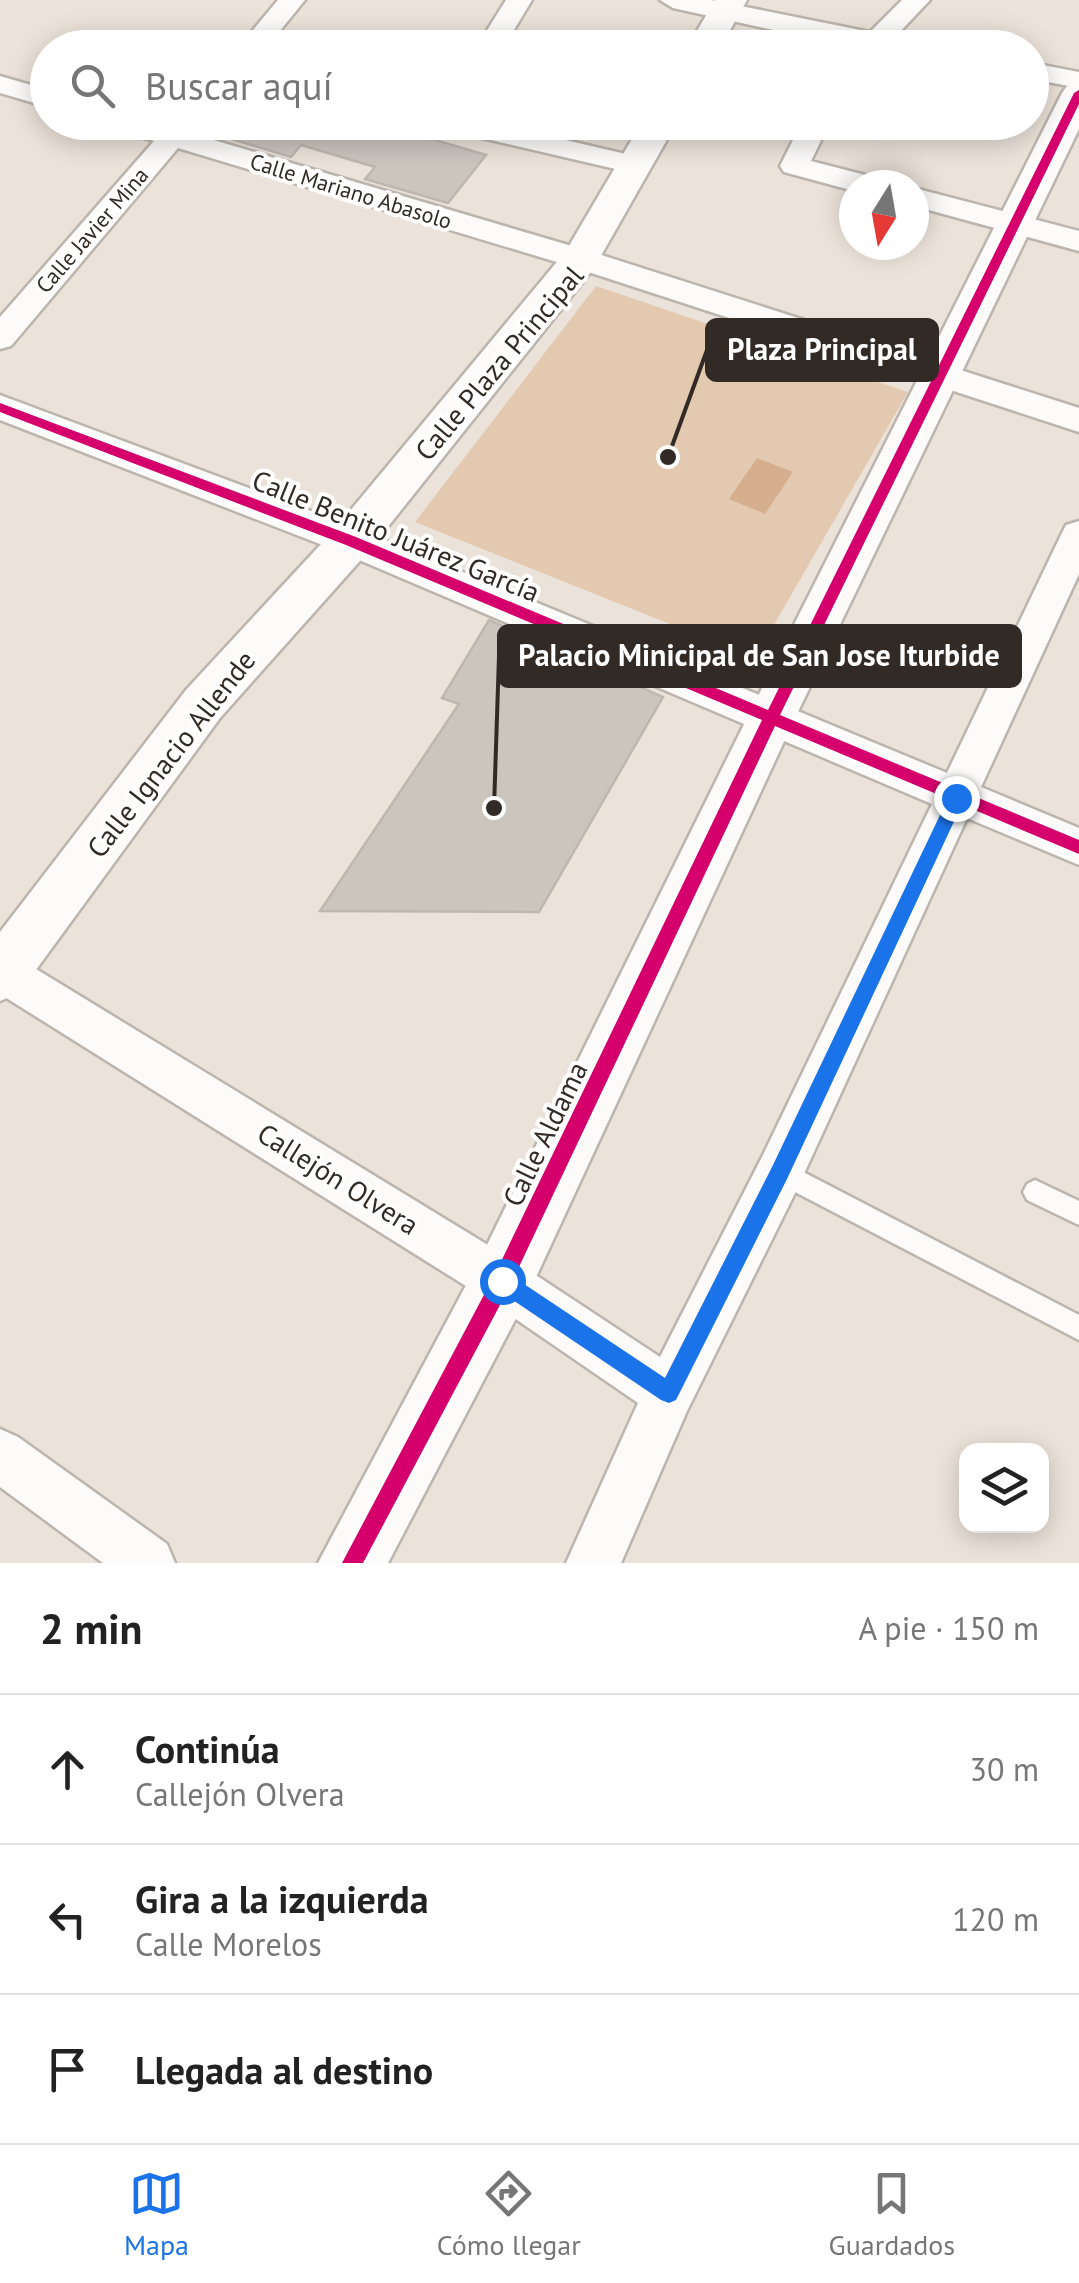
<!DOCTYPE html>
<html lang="es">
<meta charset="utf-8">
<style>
:root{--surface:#fff;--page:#f2f2f2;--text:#222;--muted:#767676;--line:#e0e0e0;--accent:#1a73e8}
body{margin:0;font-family:"PT Sans",sans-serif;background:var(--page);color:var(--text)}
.controls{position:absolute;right:30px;bottom:30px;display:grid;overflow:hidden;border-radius:20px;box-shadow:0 5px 25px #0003}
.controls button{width:90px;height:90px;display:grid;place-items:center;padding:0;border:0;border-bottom:2px solid var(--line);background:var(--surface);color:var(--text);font:50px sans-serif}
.compass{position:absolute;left:839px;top:170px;width:90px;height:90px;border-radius:50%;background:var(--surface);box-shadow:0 5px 25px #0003;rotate:191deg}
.stop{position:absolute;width:30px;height:30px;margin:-22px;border:8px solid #1a73e8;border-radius:50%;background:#fff}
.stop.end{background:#1a73e8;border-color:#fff;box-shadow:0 2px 10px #0008}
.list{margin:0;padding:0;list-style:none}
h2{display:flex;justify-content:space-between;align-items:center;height:130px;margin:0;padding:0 40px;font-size:42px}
h2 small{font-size:32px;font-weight:400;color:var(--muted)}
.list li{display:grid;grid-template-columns:65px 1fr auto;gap:30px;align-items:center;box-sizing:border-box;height:150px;padding:0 40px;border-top:2px solid var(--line)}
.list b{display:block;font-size:38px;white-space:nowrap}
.list p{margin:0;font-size:32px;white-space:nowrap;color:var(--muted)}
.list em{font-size:32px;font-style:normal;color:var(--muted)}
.icon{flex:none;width:55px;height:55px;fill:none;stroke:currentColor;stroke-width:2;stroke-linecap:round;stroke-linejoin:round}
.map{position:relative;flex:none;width:1079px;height:1563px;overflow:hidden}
.search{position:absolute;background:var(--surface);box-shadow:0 5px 25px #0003;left:30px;right:30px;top:30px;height:110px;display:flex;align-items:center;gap:25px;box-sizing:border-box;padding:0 35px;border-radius:55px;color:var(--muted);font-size:38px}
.sheet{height:580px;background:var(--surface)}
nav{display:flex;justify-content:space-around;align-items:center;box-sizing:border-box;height:140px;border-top:2px solid var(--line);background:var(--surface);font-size:28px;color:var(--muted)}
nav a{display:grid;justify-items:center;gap:5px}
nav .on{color:var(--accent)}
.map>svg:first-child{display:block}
.green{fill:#e4c9b1}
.water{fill:#d4ae8d}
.building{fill:#ccc5be;stroke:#bdb7b0;stroke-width:2.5}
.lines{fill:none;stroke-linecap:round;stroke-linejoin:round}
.service-casing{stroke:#bcb5ae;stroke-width:5}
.minor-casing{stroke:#bcb5ae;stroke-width:5}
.tertiary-casing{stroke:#bcb5ae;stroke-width:5}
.service{fill:#fcfbf9;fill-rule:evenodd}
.minor{fill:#fcfbf9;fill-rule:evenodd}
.tertiary{fill:#fcfbf9;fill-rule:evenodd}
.cycleway-casing{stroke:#fff;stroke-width:6}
.cycleway{fill:#d6006c;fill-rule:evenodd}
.route{fill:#1a73e8}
.labels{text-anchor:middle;stroke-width:8;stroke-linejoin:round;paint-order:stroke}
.far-street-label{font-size:22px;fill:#312a25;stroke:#fff}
.street-label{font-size:28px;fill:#312a25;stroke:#fff}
.leader{fill:none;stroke:#312a25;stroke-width:4}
.callout-dot{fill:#312a25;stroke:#fff;stroke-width:4}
.callout{fill:#312a25;stroke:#312a25;stroke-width:4}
.callout-label{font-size:30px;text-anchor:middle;font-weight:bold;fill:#fff}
</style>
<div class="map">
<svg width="1079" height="1563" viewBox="0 0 1079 1563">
<rect width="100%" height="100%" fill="#ebe2d9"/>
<!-- green -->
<path class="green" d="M596 286 908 392 755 658 415 522Z"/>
<!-- water -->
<path class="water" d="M757 458 793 472 765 514 729 499Z"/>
<!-- building -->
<path class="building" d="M203 122H374L486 155 448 203 365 179 375 167 301 145 291 157 202 130Z
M489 620 663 697 539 912 320 911 459 704 442 698Z"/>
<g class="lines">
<!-- service casing -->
<g class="service-casing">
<path id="service" d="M780 1160 1079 1315V1340L772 1180 768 1172 772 1164Z
M1035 1180 1079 1201V1225L1027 1200 1023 1192 1027 1184Z"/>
</g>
<!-- minor casing -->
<g class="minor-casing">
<path id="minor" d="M278 0H305L266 48H238Z
M506 0H532L503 48H476Z
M660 0H711L870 32 902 0H930L895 37 917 42 921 48H856L673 8Z
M1032 63 1079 72V88L1032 79Z
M0 76 48 90V107L0 93Z
M108 122 166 126 169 122H199L190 133 592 252 1079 408V432L570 266 178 148 11 346 0 349V317L154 141 112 128Z
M435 122H489L647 159 651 165 647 171 637 174 439 128Z
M802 122H830L811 161 877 178 882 185H854V191L784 172 780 166Z
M914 188 1079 231V251L914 206Z
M0 395 364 531 947 773 1061 535 1066 525 1079 521V574L981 787 1079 828V865L967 818 797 1189 687 1411 621 1563H566L638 1403 485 1298 0 994V953L18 958 519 1264 660 1357 763 1155 932 804 338 551 0 420Z
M0 1429 18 1437 167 1544 175 1563H103L0 1487Z"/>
</g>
<!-- tertiary casing -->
<g class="tertiary-casing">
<path id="tertiary" d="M715 0H747L720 48H687Z
M1079 83V129L794 720 524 1303 388 1563H318L480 1259 753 706 1062 93 1067 86Z
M642 122H677L594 268 367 553 220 718 19 993 0 1001V932L186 690 335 529 566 251Z"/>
</g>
<!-- service -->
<use href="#service" class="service"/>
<!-- minor -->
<use href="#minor" class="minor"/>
<!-- tertiary -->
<use href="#tertiary" class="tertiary"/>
<!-- cycleway casing -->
<g class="cycleway-casing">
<path id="cycleway" d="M1079 90V104L780 715 1079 840V854L775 726 509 1288 363 1563H342L495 1274 762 720 346 545 0 412V403L356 537 768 710 1074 93Z"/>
</g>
<!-- cycleway -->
<use href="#cycleway" class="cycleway"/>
</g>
<!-- route -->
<path class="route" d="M956 790 965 798 787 1179 676 1400 669 1403 661 1400 495 1288V1274H509L665 1378 773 1165 951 792Z"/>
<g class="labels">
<!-- far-street labels -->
<g class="far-street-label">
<text transform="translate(351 191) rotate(17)" y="8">Calle Mariano Abasolo</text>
<text transform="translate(92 230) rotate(-49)" y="8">Calle Javier Mina</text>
</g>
<!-- street labels -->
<g class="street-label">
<text transform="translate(499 363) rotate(-50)" y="10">Calle Plaza Principal</text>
<text transform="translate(396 536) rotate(22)" y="10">Calle Benito Juárez García</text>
<text transform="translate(171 754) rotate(-52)" y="10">Calle Ignacio Allende</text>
<text transform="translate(545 1134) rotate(-64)" y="10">Calle Aldama</text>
<text transform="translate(338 1179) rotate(32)" y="10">Callejón Olvera</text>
</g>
</g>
<!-- callouts -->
<path class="leader" d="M668 457L707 350M494 808L499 656"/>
<g class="callout-dot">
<circle cx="668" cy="457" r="10"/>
<circle cx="494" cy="808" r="10"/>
</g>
<g class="callout">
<rect x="707" y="320" width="230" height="60" rx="10"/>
<rect x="499" y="626" width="521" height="60" rx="10"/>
</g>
<g class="callout-label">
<text x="822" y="360">Plaza Principal</text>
<text x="759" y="666">Palacio Minicipal de San Jose Iturbide</text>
</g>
</svg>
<div class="controls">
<button><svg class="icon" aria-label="layers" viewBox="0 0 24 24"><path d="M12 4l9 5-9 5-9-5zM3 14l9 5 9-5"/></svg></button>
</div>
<svg class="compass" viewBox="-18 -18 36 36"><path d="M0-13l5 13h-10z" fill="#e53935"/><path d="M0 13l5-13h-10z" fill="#767676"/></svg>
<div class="stop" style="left:502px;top:1281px"></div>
<div class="stop end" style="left:956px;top:798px"></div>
<div class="search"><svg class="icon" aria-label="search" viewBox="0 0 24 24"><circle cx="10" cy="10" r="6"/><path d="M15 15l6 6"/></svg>Buscar aquí</div>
</div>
<section class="sheet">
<h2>2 min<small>A pie · 150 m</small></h2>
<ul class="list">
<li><svg class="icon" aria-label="ahead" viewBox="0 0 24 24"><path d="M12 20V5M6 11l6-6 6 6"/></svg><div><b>Continúa</b><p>Callejón Olvera</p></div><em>30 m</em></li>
<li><svg class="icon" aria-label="left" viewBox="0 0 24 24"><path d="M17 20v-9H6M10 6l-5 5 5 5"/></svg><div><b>Gira a la izquierda</b><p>Calle Morelos</p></div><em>120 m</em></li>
<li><svg class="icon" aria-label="arrive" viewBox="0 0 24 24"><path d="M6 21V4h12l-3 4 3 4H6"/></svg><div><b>Llegada al destino</b></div></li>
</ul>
</section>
<nav>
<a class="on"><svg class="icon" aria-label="map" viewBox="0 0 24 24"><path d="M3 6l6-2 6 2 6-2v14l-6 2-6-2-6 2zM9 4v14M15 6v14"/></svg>Mapa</a>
<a><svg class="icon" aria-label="directions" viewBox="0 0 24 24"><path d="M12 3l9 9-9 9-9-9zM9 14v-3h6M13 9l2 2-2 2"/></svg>Cómo llegar</a>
<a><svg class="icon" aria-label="saved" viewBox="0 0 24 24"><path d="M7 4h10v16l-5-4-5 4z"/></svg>Guardados</a>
</nav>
